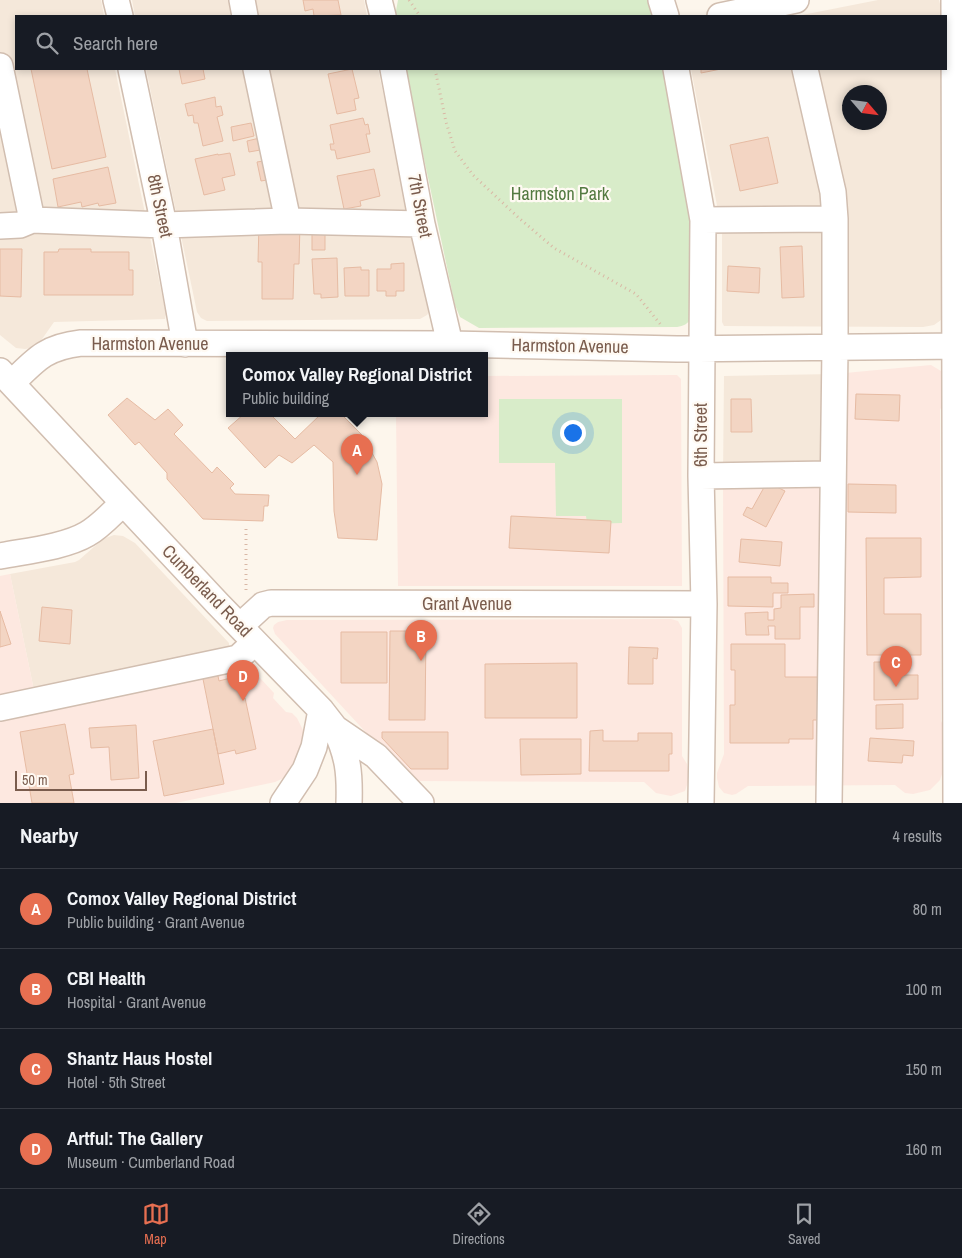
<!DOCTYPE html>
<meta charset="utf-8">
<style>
:root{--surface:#171b24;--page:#242831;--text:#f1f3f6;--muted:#9ea1a6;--line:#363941;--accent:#e76f51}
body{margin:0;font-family:"Archivo Narrow",sans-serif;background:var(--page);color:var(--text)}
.compass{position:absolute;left:842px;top:85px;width:45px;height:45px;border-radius:50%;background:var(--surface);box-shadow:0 2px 8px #0003;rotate:118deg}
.scale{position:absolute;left:15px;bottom:12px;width:132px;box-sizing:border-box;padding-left:5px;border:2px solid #7a5c4d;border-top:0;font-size:14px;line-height:18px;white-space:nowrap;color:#7a5c4d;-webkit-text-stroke:4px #fffaf3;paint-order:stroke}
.you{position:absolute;left:572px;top:432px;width:18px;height:18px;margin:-12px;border:4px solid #fff;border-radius:50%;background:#1a73e8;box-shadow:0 0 0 8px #1a73e833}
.badge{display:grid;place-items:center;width:32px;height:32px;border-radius:50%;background:var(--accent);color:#fff;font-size:16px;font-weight:700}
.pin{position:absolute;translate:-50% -41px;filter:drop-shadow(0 1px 2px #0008)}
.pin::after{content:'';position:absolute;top:26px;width:18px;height:15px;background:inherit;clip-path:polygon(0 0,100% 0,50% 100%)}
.popup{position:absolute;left:226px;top:352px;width:262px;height:65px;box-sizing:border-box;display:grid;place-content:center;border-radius:0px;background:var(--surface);filter:drop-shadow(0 1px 4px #0005);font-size:16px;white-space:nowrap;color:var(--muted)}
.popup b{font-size:19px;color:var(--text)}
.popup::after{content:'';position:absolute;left:50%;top:100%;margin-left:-10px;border:10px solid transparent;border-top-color:var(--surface)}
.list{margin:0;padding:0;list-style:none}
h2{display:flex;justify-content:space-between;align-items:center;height:65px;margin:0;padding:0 20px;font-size:21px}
h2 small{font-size:16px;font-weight:400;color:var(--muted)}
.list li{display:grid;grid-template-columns:32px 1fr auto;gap:15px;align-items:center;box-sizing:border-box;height:80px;padding:0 20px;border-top:1px solid var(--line)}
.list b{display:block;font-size:19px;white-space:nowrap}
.list p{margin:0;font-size:16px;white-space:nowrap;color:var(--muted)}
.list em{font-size:16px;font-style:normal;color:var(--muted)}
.icon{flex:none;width:28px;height:28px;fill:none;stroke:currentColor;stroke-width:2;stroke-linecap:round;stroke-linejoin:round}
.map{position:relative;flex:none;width:962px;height:803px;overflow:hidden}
.search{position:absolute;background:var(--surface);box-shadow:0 2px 8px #0003;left:15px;right:15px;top:15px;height:55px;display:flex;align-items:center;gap:12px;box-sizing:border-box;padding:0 18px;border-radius:0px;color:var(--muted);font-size:19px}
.sheet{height:385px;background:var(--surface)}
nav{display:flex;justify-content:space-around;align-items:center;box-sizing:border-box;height:70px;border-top:1px solid var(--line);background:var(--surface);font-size:14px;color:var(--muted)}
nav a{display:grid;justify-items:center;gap:2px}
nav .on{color:var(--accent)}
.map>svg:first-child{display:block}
.residential{fill:#f5e8da;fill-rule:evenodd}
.commercial{fill:#fde8e0}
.green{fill:#d8ecc9}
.building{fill:#f3d5c3;stroke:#e6bba3}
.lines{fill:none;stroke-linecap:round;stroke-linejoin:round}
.minor-casing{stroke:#d1beb0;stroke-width:28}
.path{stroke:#d9b8a5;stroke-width:3;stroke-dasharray:1 4;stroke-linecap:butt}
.minor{stroke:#fff;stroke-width:25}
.labels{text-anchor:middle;stroke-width:4.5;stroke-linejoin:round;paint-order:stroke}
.park-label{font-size:18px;fill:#537a41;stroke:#fffaf3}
.street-label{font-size:18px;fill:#7a5c4d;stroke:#fffaf3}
</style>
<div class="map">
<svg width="962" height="803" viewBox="0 0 962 803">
<rect width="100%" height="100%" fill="#fdf6ec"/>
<!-- residential -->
<path class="residential" d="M0 0H101L104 16H16V69H115L166 314 165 319 54 322 40 342 31 348 25 349 16 348 0 335Z
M132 0H364L367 16H135Z
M878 0H939L943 16H797Z
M146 69H378L429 306 430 310 427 315 420 319 207 321 201 318 197 312Z
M691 69H945L944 315 941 320 934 325 923 327 724 326 722 322V232ZM850 92H880V122H850Z
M834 374 832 474 723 476 724 376Z
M114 535 123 536 135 543 229 643V646L227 649 36 700 10 574 75 562 79 560 103 539Z"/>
<!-- commercial -->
<path class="commercial" d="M931 365 941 371 944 377 945 398 940 410 941 721 947 734V759L943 760 942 774 940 780 930 790 913 794 905 793 895 785 748 786 736 794 732 795 724 793 719 787 717 778V773L724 754 723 476 832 474 834 374Z
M673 375H677L681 379 682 586H398L396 414H484L485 376Z
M10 574 36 700 248 665 274 693 273 698 286 712 292 713 297 718 303 730 305 744 288 776 275 782 176 803H0V576Z
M671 619 678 621 682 628V756L687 764 689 779 685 791 671 796 656 793 644 782 414 781 409 779 275 634 273 628 274 625 278 622 287 620Z"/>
<!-- green -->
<path class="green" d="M398 0H649L653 16H395Z
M405 69H664L694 239 692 318C687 324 684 326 677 327L479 328 460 317 455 305Z
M499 399H622V523L587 524 586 516H556L555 463H499Z"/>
<!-- building -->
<path class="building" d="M303 0H338L341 15 314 16 313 9 305 11Z
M31 69H87L106 157 52 169Z
M179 69H203L205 79 182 84Z
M352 69 359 98 354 99 356 110 337 114 328 74Z
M701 69H721L701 73Z
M215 97 216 107 221 106 223 115 217 117 223 141 203 146 198 123H194L193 115 188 116 185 104Z
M363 118 365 125 368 124 370 134H366L370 152 337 159 335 150H331L330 144H334L330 125Z
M251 123 254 136 233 141 231 127Z
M264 137 266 149 249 152 247 141Z
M768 137 778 183 740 191 730 145Z
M230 153 235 175 222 178 225 190 204 195 195 159 218 154V155Z
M269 160 273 179 261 181 257 162Z
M108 167 116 203 99 206 98 203 82 207 81 202 58 207 53 179Z
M374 169 380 196 360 201 361 206 344 209 337 176Z
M259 224H300L299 264H294L293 299H262V262H258Z
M325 230V250H312V231Z
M802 246 804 297 782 298 780 247Z
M0 249H22L21 297 0 296Z
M59 249H91V252H129V270H133V295H44V252H58Z
M337 258 338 297 321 298V294H314L312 259Z
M404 263V291H396V296H386V291H377V269H391V264Z
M728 266 760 268 759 293 727 291Z
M361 267V270H369V296H345L344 268Z
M856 394 900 395 899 421 855 419Z
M127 398 155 420 168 409 183 425 174 434 212 473 217 467 234 484 230 488 235 494 269 495 268 506H264L263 521 203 519 167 479V473L139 442 135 445 108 415Z
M731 399H751L752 432H731Z
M244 414H270L295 439 321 414H341L362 435 377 462 382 484 377 540 338 538 334 511 333 462 314 445 292 463 279 455 265 468 228 428Z
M767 482 785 491 766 527 743 515 747 507 752 509Z
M848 484 896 485V513L848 512Z
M511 516 611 521 609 553 509 548Z
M866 538H921V577L884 578V614H921V655H867Z
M741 539 782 542 780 566 739 562Z
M728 577H771V583H788V593H773V607L728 606Z
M814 594V607H800V639H775V626H768L769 635H746L745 613 768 612V620H774V609L781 608V595Z
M42 607 72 610 70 644 39 641Z
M0 611 11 644 0 647Z
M390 631H426L425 720H389Z
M341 632H387V683H341Z
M731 644H785V677H822V720H813V739H789V743H730V705H735V670H731Z
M629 647 658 648 657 659 653 658V684H628Z
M874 662H901L902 675H918V699L874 700Z
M577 663V718H485V664Z
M217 671 219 681 238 676 242 698H245L256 749 236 754 235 750 218 754 202 674Z
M903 704V728L876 729V705Z
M65 724 74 774 69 775 74 803H32L20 732Z
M136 725 139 778 111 780 109 747 91 748 89 728Z
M213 729 224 784 164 796 153 741Z
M603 730V741H638V733H672V754H669V771H589L590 731Z
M382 732H448V769H411L382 738Z
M870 738 914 741 913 756 903 755 902 763 868 761Z
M520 739H581V774L521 775Z"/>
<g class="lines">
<!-- minor casing -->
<g class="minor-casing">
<path id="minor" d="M116 0 120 16
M242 0 245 16
M379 0 383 16
M661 0 666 16
M954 0 956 803
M720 16 796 0
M0 66 32 220
M131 69 164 225 185 344
M256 69 288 221
M393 69 422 224 450 344
M676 69 703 220 701 476 704 604 701 803
M805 69 833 192 835 219V348L829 803
M703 220 835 219
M0 226 20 225 32 220 164 225 288 221 422 224
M0 371 218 604 321 710 335 728 376 756 421 803
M12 383C36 359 46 347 81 343L450 344 677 349 962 346
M701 476 832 474
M0 556C26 551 65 547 87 534 101 526 112 513 123 503
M240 626 263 605 271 603 704 604
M0 708 238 658 255 642
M335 728C348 756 350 772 349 803
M283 803 305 770 314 747 321 710"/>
</g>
<!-- path -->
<path class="path" d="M409 0 420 16
M435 69 446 122 455 151 473 175 520 219 554 248 636 294 661 325
M246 590V527"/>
<!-- minor -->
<use href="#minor" class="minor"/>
</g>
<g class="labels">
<!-- park labels -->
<g class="park-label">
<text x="560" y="200">Harmston Park</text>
</g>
<!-- street labels -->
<g class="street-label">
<text transform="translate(160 206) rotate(78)" y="6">8th Street</text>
<text transform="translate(420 206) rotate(79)" y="6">7th Street</text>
<text x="150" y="350">Harmston Avenue</text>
<text transform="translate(570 346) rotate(1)" y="6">Harmston Avenue</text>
<text transform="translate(701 435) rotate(-90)" y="6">6th Street</text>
<text transform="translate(207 591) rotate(46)" y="6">Cumberland Road</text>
<text x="467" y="610">Grant Avenue</text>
</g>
</g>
</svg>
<svg class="compass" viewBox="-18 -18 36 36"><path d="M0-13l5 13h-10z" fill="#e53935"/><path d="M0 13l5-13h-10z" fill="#9ea1a6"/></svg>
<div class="scale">50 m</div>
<div class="you"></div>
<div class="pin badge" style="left:357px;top:475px">A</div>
<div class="popup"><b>Comox Valley Regional District</b>Public building</div>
<div class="pin badge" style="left:421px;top:661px">B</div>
<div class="pin badge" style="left:896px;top:687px">C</div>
<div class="pin badge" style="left:243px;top:701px">D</div>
<div class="search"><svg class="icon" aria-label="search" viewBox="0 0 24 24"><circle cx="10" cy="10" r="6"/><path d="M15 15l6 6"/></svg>Search here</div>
</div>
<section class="sheet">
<h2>Nearby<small>4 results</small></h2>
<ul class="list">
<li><span class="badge">A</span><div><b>Comox Valley Regional District</b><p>Public building · Grant Avenue</p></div><em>80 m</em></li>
<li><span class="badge">B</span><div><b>CBI Health</b><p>Hospital · Grant Avenue</p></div><em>100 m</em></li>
<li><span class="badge">C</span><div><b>Shantz Haus Hostel</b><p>Hotel · 5th Street</p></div><em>150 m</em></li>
<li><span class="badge">D</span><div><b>Artful: The Gallery</b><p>Museum · Cumberland Road</p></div><em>160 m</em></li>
</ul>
</section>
<nav>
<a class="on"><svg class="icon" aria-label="map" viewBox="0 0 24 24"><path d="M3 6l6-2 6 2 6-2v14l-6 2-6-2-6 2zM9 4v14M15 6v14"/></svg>Map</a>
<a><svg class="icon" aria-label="directions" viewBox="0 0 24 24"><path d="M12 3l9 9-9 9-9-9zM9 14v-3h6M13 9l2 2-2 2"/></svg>Directions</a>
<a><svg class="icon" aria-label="saved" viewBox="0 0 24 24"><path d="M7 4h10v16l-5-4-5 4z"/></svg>Saved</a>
</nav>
